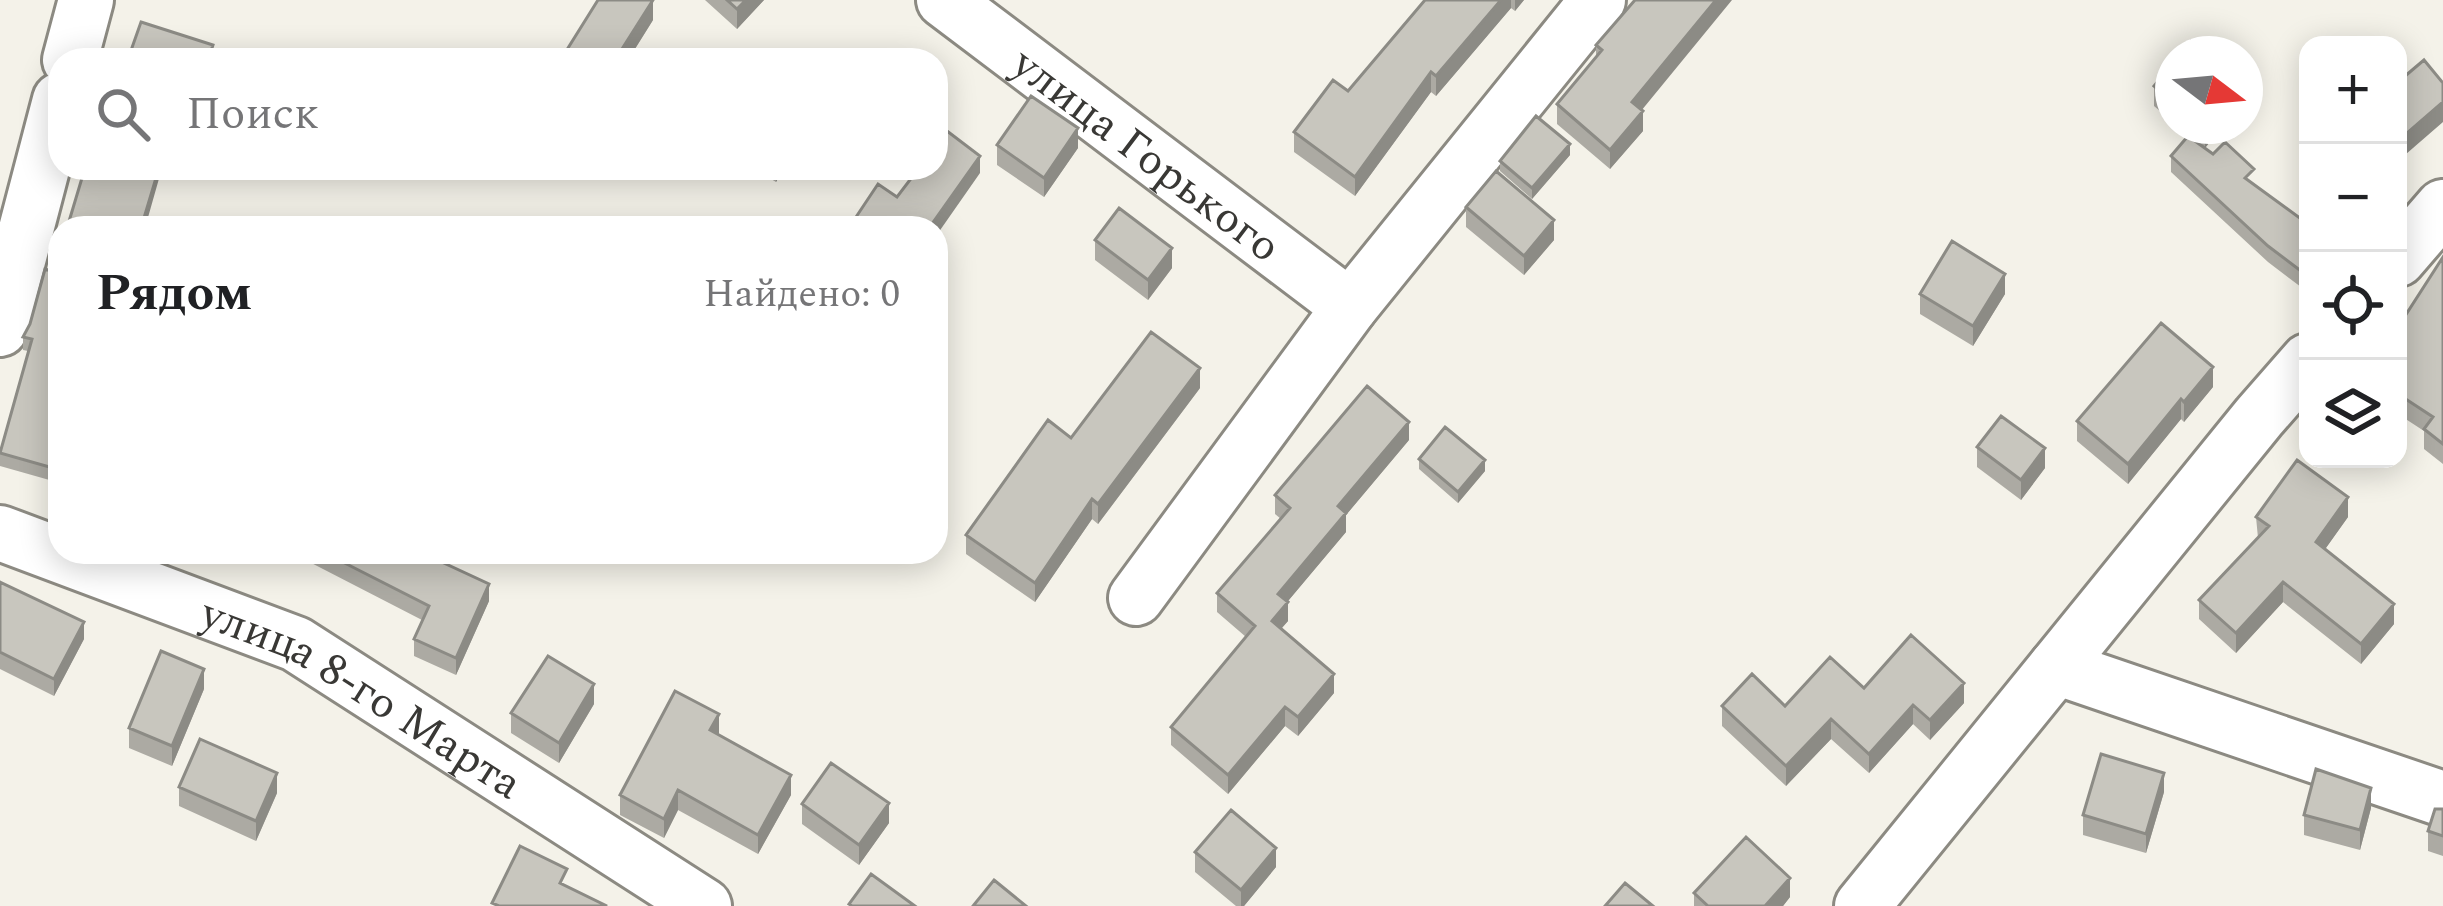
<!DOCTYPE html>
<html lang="ru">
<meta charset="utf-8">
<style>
:root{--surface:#fff;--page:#f6f6f6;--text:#202124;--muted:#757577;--line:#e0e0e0}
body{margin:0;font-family:Spectral,serif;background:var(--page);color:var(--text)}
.controls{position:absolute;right:36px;top:36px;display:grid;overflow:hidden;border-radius:24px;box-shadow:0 6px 30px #0003}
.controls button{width:108px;height:108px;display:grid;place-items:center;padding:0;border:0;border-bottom:3px solid var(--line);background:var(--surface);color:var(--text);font:60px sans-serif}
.compass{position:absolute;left:2155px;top:36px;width:108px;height:108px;border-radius:50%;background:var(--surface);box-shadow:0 6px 30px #0003;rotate:106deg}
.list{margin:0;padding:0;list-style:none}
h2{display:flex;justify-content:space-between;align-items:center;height:156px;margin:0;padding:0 48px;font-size:51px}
h2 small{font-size:39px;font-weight:400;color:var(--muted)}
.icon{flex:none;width:66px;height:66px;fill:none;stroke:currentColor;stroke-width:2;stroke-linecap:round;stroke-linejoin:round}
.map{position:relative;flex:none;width:2443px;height:906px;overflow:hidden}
.search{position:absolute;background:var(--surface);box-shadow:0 6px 30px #0003;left:48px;top:48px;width:900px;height:132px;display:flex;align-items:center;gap:30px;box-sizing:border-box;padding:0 42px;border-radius:36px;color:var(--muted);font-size:45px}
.panel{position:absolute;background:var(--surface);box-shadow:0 6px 30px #0003;left:48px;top:216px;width:900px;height:348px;border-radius:36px}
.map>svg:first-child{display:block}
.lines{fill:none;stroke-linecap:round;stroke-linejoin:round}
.minor-casing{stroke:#8c8a82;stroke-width:60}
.minor{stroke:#fff;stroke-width:54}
.wall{fill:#acaaa3}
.shaded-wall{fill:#8c8b85}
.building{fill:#c8c6be;stroke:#8c8b85;stroke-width:3}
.labels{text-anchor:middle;stroke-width:12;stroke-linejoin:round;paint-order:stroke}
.street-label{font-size:45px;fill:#393835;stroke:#f4f2e9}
</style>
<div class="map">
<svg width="2443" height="906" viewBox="0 0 2443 906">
<rect width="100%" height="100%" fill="#f4f2e9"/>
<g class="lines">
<!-- minor casing -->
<g class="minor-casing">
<g id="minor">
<path id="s1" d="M944 0 1350 307"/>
<path d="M70 60 86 0"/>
<path d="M2398 259 2443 207"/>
<path d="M0 329 60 100"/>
<path id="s2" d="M0 533 296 644 704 906"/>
<path d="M1136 598 1350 307 1598 0"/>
<path d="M2056 667 2443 799"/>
<path d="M1862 906 2259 417 2308 361"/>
</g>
</g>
<!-- minor -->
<use href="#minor" class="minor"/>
</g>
<!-- wall -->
<path class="wall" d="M705 0H764L737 29Z
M1425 0H1524L1515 11 1511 8 1436 96 1431 92 1355 196 1294 152V132L1348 91Z
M1635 0 1643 131 1610 169 1557 124V104L1596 58V45Z
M653 20 628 60H568V48Z
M2173 63V122L2154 106V86Z
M2178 126H2223L2205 148Z
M997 145 1078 148 1044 197 997 165Z
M1570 155 1532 199 1500 171V161Z
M2171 156 2254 184 2308 224 2301 287 2268 262 2171 172Z
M753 168H784L776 182Z
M1466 207 1554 240 1524 275 1466 227Z
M1095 240 1172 268 1148 300 1095 260Z
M60 251V483L0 466V450L28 351 23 350V337L54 272Z
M2443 257V464L2424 449V431L2398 414V327Z
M1920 294H2005L1973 346 1920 314Z
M2213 387 2184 422 2181 419 2128 484 2077 441V421Z
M1200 388 1098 524 1092 519 1035 602 966 554V535L1071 438Z
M1409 440 1346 515V532L1287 602 1288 621 1281 629 1334 693 1298 736 1285 726 1228 794 1171 745V727L1246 637 1217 612V593L1281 519 1275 514V495Z
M1977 447 2045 468 2021 500 1977 467Z
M1419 459 1485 471 1458 503 1419 469Z
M2256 517H2348L2325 549 2394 624 2361 664 2283 602 2236 653 2199 619V600L2258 538Z
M253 552H275L269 562Z
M290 552H420L489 601 456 675 414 656V639L422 620Z
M0 582 84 639 54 696 0 669Z
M1864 688 1964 703 1930 740 1913 724 1869 773 1831 739 1786 786 1722 726V706H1785Z
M204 689 172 766 129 748V728Z
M594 704 559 763 511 733V713Z
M718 734 791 795 758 854 678 810 664 838 620 815V795Z
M179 787 277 793 256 841 179 806Z
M2164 792 2146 853 2083 835V815Z
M802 804 889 823 859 865 802 824Z
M2371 808 2360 850 2304 835V815Z
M2443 809V856L2428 851V831Z
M1195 852 1276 867 1244 906H1236L1195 872Z
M1694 893 1790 897 1783 906H1694Z"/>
<!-- shaded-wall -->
<path class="shaded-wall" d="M653 0V20L628 60H615Z
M746 0H764L737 29V9Z
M1501 0H1511V8L1436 96V76Z
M1515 0H1524L1515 11Z
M1716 0H1732L1632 122V102Z
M1431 72V92L1355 196V177Z
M2443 102V122L2398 161V141Z
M1643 111V131L1610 169V150Z
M2207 126H2223L2205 148V128Z
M1078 128V148L1044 197V178Z
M1570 144V155L1532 199V188Z
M980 156V173L936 236V228H929Z
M159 168H162L145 228H141Z
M776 168H784L776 182Z
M1554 220V240L1524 275V256Z
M1172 248V268L1148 300V280Z
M2308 261V277L2301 287V271Z
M2005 274V294L1973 346V326Z
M2213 367V387L2184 422V402Z
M1200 368V388L1098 524V504Z
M2181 399V419L2128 484V464Z
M1409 422V440L1346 515V532L1278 613V594L1338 506Z
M2045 448V468L2021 500V480Z
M1485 460V471L1458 503V492Z
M2348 497V517L2316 562V542Z
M1092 499V519L1035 602V583Z
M2283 582V602L2236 653V633Z
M489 584V601L456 675V658Z
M1288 602V621L1272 639V621Z
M2394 604V624L2361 664V644Z
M84 622V639L54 696V679Z
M204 669V689L172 766V746Z
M1334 674V693L1298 736V717Z
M1964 683V703L1930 740V720Z
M594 684V704L559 763V743Z
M1913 705V724L1869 773V754Z
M1285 707V726L1228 794V775Z
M719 714V734L710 730Z
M1831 719V739L1786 786V766Z
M277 773V793L256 841V821Z
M2164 773V792L2146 853V834Z
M791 775V795L758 854V835Z
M2371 788V808L2360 850V830Z
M678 790V810L664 838V819Z
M889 803V823L859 865V845Z
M1276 848V867L1244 906H1241V890Z
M1790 878V897L1783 906H1765Z"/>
<!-- building -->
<path class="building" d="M598 0H653L615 60H587L568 48Z
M727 0H746L737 9Z
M1425 0H1501L1436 76 1431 72 1355 177 1294 132 1333 80 1348 91Z
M1635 0H1716L1632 102 1643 111 1610 150 1557 104 1602 50 1596 45Z
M141 22 213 45 208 60 128 59Z
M2191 41 2208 54H2180Z
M2424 60 2443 83V102L2398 141V82Z
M2173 63V102L2154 86Z
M1031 96 1078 128 1044 178 997 145Z
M1536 116 1570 144 1532 188 1500 161Z
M947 131 980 156 929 228H859L852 223 878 184 897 197 919 168H936V145Z
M2188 136 2213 154 2225 142 2254 169 2245 178 2308 224V261L2301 271 2268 246 2171 156Z
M85 168H159L141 228H67Z
M1496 171 1554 220 1524 256 1466 207Z
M1119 208 1172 248 1148 280 1095 240Z
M1952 241 2005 274 1973 326 1920 294Z
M60 251V470L0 453 32 339 23 337 30 324 45 269 54 272Z
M2443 257V444L2424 429 2433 417 2398 394V327Z
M2161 323 2213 367 2184 402 2181 399 2128 464 2077 421Z
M1151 332 1200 368 1098 504 1092 499 1035 583 966 535 1048 420 1071 438Z
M1367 386 1409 422 1338 506 1346 513 1278 594 1288 602 1272 621 1334 674 1298 717 1285 707 1228 775 1171 727 1255 626 1217 593 1290 508 1275 495Z
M2001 416 2045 448 2021 480 1977 447Z
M1445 427 1485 460 1458 492 1419 459Z
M2297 460 2348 497 2316 542 2394 604 2361 644 2283 582 2236 633 2199 600 2269 526 2256 517Z
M323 552H420L489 584 456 658 414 639 429 606Z
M0 582 84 622 54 679 0 652Z
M1911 635 1964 683 1930 720 1913 705 1869 754 1831 719 1786 766 1722 706 1752 674 1785 706 1830 657 1864 688Z
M161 651 204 669 172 746 129 728Z
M548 656 594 684 559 743 511 713Z
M675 691 719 714 710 730 791 775 758 835 678 790 664 819 620 795Z
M200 739 277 773 256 821 179 787Z
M2101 754 2164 773 2146 834 2083 815Z
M831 763 889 803 859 845 802 804Z
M2316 769 2371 788 2360 830 2304 815Z
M2435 809H2443V836L2428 831Z
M1231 810 1276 848 1241 890 1195 852Z
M1746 837 1790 878 1765 906H1708L1694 893Z
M520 846 567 869 560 883 607 906H499L492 903Z
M871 874 915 906H852L849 904Z
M994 880 1026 906H973Z
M1625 883 1653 906H1605Z"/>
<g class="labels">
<!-- street labels -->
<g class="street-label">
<text dy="16" stroke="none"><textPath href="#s1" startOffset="255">улица Горького</textPath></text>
<text dy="16" stroke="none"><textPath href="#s2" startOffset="399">улица 8-го Марта</textPath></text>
</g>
</g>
</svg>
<div class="controls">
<button>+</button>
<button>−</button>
<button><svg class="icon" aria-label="locate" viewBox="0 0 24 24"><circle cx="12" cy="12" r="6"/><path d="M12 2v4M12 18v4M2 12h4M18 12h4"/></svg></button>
<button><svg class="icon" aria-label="layers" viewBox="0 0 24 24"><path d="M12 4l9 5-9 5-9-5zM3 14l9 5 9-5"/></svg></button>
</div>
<svg class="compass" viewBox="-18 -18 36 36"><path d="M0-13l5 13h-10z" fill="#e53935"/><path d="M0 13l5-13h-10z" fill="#757577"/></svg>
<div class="search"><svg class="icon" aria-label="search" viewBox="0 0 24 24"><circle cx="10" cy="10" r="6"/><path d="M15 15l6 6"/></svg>Поиск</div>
<section class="panel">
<h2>Рядом<small>Найдено: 0</small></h2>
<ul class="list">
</ul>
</section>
</div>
